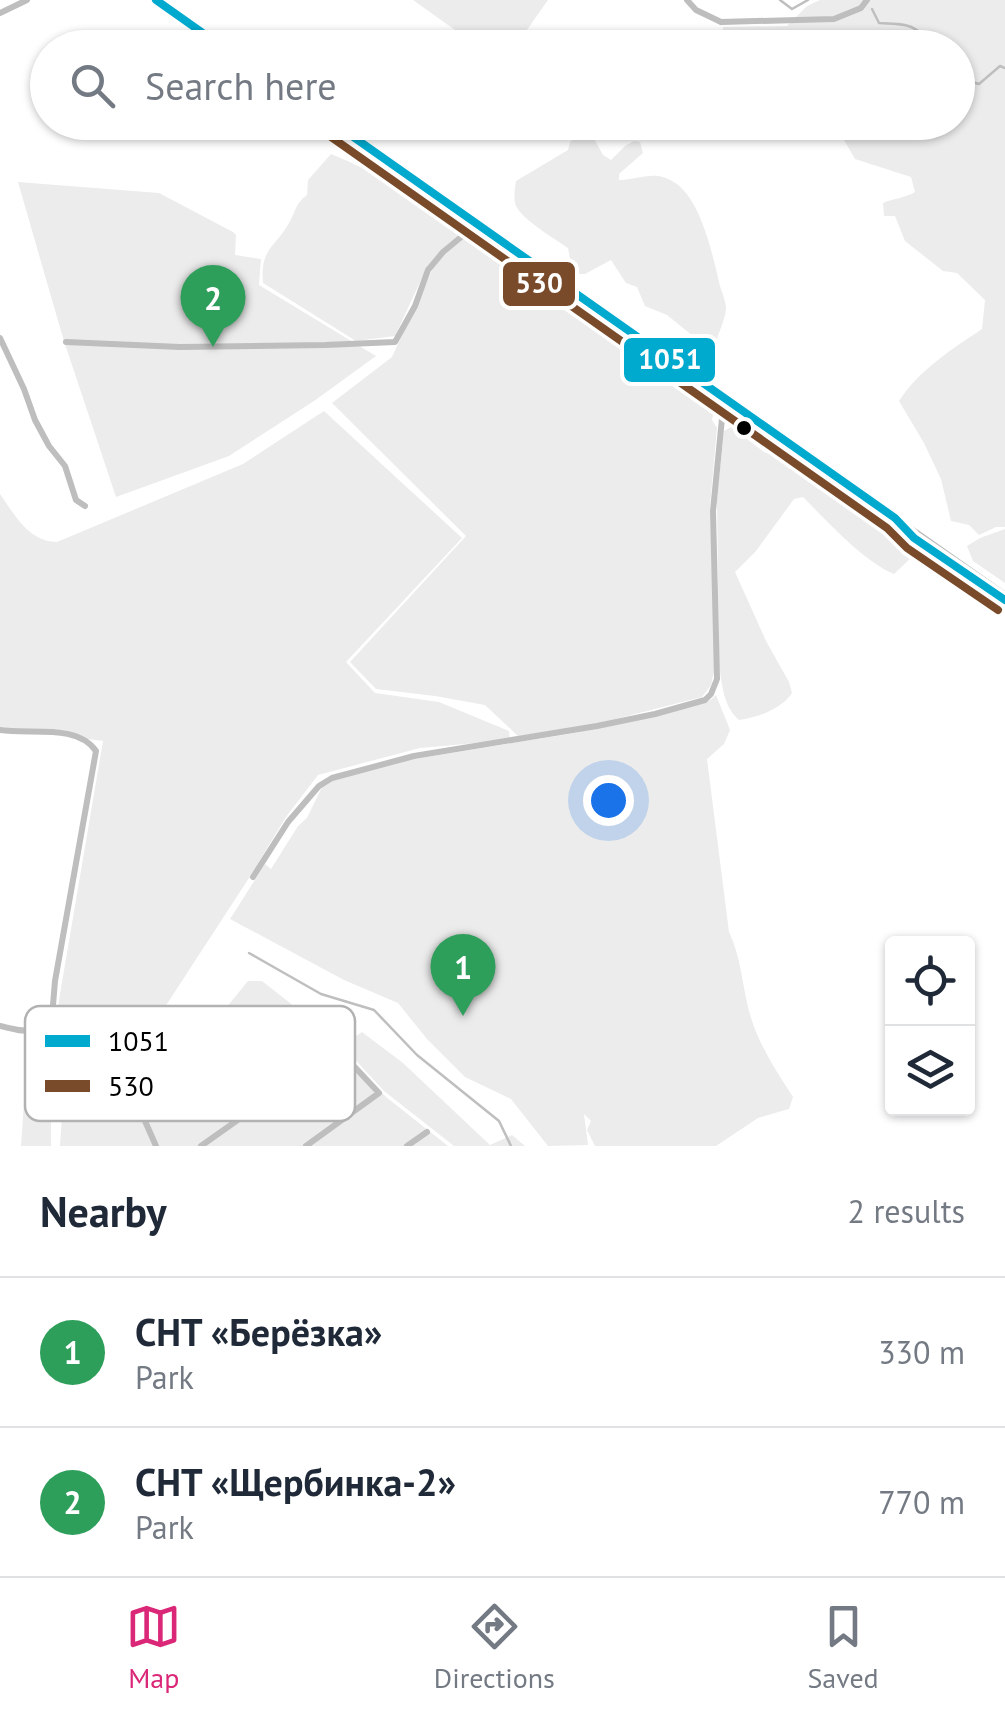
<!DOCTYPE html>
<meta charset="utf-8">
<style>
:root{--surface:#fff;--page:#f2f2f3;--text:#1f2937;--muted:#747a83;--line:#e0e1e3;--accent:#db2777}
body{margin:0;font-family:"PT Sans",sans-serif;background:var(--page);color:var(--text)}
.controls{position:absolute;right:30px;bottom:30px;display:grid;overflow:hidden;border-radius:10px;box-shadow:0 2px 8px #0004}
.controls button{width:90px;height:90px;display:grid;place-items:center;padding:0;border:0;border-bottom:2px solid var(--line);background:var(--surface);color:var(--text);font:50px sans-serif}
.you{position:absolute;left:608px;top:800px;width:35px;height:35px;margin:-25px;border:8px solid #fff;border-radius:50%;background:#1a73e8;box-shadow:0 0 0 15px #1a73e833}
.badge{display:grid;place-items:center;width:65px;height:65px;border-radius:50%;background:var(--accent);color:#fff;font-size:32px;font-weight:700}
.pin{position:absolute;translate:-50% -82px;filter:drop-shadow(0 2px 5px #0008)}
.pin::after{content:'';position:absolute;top:52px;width:35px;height:30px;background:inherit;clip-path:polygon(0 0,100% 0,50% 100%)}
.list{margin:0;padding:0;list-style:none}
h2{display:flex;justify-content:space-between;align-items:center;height:130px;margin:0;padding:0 40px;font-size:42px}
h2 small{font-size:32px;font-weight:400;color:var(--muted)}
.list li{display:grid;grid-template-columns:65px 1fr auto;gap:30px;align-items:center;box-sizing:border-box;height:150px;padding:0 40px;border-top:2px solid var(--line)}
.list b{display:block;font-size:38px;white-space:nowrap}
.list p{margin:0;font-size:32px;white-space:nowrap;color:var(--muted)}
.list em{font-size:32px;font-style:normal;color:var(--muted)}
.icon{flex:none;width:55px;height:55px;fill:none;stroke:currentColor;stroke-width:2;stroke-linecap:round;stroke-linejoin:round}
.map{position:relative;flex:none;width:1005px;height:1146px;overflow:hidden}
.search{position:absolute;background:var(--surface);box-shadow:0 2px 8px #0004;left:30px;right:30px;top:30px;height:110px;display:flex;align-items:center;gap:25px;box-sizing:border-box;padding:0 35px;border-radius:55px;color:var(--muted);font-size:38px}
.sheet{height:430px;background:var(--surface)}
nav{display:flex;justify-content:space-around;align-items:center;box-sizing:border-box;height:140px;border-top:2px solid var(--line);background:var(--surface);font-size:28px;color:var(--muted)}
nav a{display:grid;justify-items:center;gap:5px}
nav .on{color:var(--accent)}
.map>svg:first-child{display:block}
.green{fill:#ececec}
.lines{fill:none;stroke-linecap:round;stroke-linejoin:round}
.stream{stroke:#bfbfbf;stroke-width:2.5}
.street{stroke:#bebebe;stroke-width:6}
.secondary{stroke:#b8b8b8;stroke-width:8}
.bus-1-casing{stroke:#fff;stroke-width:15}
.bus-2-casing{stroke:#fff;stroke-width:15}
.bus-1{stroke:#00a9ce;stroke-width:8}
.bus-2{stroke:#7a4b2a;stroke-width:8}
.bus-dot{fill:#000;stroke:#fff;stroke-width:4}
.key{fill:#fff;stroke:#b2b2b2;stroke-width:2.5}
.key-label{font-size:28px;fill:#000}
.line-badge{stroke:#fff;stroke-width:4}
.badge-label{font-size:28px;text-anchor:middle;font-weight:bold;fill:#fff}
</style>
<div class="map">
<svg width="1005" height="1146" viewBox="0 0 1005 1146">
<rect width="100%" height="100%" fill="#fff"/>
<!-- green -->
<path class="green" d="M413 0H548L515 47H479Z
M820 0H1005V527H996L979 535 969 525 951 521 941 479 924 443 899 401C920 369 951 350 982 329L985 300 957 273 943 271 905 241 895 216H884L883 203C895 198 905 198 915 192L911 177 855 159 834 123 958 122V48H721L723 27 787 26 807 6Z
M579 135H592L603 155 611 160 625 146 634 141 640 142 643 153 619 174V180C640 180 652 170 672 181 701 196 713 257 720 286 722 292 726 302 726 309 725 321 717 335 715 347L709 349 667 315 645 306 637 287 626 283 611 260 585 274H576L571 264 568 248C555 239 523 220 516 206 513 199 515 188 516 181L568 150 570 142Z
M331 154C379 173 422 202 462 233L441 250 428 265 395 336 356 341 263 283C260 248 275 248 289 223 296 211 295 204 307 195L308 180Z
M18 182 159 193 233 232 236 235 235 255 261 259 259 285 376 356 314 401 229 456 116 497 63 338Z
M473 230 708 399 715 406 712 420 717 428 710 506 715 667 711 685 702 697 592 725 518 736 485 705 435 696 376 689 350 662 466 536 332 403 392 357 433 268 446 252Z
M324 411 462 538 346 662 375 693 439 702 509 731 510 740 420 748 318 775 286 817 249 878 163 1010 131 1006 127 1027H90L108 1059 213 1031 225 1032 221 1014 248 981H262L299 1010H314L317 1020 304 1041 336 1045 386 1097 448 1146H60L68 1026 57 1027 59 1000 103 741 0 727V494C14 514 29 542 57 542L243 464Z
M731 427 764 452 802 466 809 476 876 517 914 549V555L894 574C863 561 827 521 803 497L794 499 756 551 735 572 766 641 789 682 792 693C782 709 758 717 739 720 723 706 722 684 719 665L717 499 724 431Z
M1005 529V583L973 561 967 546 980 538Z
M716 695 730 730 724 744 707 759 729 932C741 957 742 984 749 1011 757 1042 776 1071 793 1097L789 1109 758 1118 716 1146H595L587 1130 591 1121 584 1114 588 1145 548 1146 511 1099 465 1077 427 1039 398 1003 344 980 230 919 265 864 271 869 298 826 307 818 322 787 337 778 408 760 569 734 652 717 709 701Z
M362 1032 403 1063 490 1145 512 1135 525 1146H454L384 1091 349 1053V1041Z
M26 1073 51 1075V1146H21Z"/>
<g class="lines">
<!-- stream -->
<path class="stream" d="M780 0 792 9 808 0
M872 9 879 23C907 24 916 23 933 48
M958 72 962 79 979 84 1000 66 1005 68
M249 953 321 994 374 1010 417 1055 499 1121 511 1146"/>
<!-- street -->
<path class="street" d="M687 0 696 10 721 22 834 19 861 8 867 0
M0 13 27 0
M0 338 24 389 35 420 49 446 65 466 76 500 85 506
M66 342 180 347 325 345 395 342 415 306 428 270 443 252 466 233 474 223
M906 530 914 538 1005 600
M0 730C29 735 77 723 96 751L55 981 52 1017C30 1035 26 1032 0 1026
M253 877 288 822 319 786 332 778 414 756 597 726 655 714 705 700 711 694 717 679 713 511 724 398
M124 1063 223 1034 237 1043
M129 1094 141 1112 156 1146
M141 1112 237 1043 253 1046 284 1088
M201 1146 338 1049 379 1093 306 1146
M407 1146 427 1132"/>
<!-- secondary -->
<path class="secondary" d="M156 0 225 48
M331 122 1005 596"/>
<!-- bus-1 casing -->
<g class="bus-1-casing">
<path id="bus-1" d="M156 0 224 48
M332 122 895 518 914 538 1005 600"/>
</g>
<!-- bus-2 casing -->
<g class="bus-2-casing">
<path id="bus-2" d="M324 132 887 528 907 548 998 610"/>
</g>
<!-- bus-1 -->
<use href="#bus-1" class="bus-1"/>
<!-- bus-2 -->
<use href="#bus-2" class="bus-2"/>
</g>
<!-- markers -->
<circle class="bus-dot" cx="744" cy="428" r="9"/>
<!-- legend -->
<rect x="25" y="1006" width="330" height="115" rx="15" class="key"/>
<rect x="45" y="1035" width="45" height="12" fill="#00a9ce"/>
<rect x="45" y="1080" width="45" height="12" fill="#7a4b2a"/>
<g class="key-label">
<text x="108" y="1051">1051</text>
<text x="108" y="1096">530</text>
</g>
<g class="line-badge">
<rect x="501" y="260" width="76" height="48" rx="10" fill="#7a4b2a"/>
<rect x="622" y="336" width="95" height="48" rx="10" fill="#00a9ce"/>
</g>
<g class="badge-label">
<text x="539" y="293">530</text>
<text x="670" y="369">1051</text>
</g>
</svg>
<div class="controls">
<button><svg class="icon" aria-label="locate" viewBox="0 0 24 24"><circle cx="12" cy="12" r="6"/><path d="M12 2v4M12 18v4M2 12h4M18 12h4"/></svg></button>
<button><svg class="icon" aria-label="layers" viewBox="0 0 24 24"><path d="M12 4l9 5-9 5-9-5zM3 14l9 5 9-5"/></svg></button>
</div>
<div class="you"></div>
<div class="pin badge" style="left:463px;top:1016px;background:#2e9e5b">1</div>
<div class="pin badge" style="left:213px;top:347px;background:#2e9e5b">2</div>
<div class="search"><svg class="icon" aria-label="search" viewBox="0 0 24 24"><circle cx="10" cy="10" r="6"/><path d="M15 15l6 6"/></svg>Search here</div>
</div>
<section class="sheet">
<h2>Nearby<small>2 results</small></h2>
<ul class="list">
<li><span class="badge" style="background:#2e9e5b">1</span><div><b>СНТ «Берёзка»</b><p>Park</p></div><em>330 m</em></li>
<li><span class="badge" style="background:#2e9e5b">2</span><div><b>СНТ «Щербинка-2»</b><p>Park</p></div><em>770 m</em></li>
</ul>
</section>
<nav>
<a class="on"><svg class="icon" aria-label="map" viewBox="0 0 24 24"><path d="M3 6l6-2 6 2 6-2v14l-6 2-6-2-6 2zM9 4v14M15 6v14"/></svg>Map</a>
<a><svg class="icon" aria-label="directions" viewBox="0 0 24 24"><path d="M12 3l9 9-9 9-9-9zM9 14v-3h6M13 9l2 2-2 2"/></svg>Directions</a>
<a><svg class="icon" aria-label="saved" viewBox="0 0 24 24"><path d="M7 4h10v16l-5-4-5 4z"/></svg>Saved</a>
</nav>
